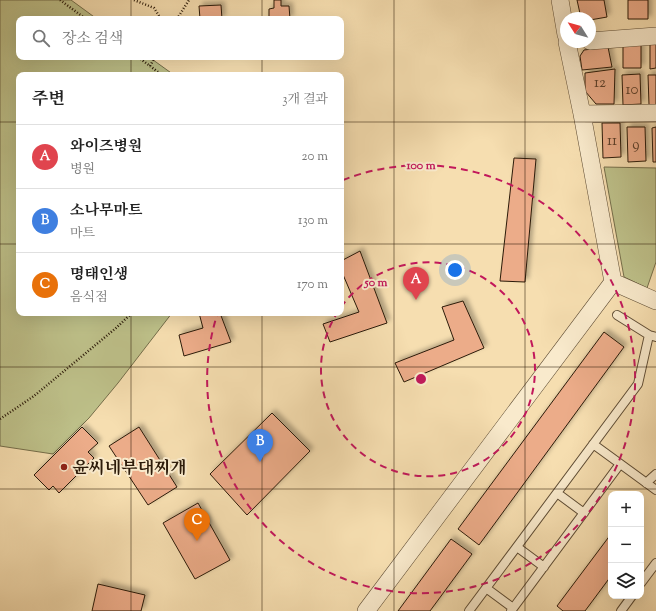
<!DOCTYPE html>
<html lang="ko">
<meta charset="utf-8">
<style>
:root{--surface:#fff;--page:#f2f2f2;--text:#222;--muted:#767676;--line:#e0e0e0;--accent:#db2777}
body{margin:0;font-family:"Sorts Mill Goudy","Noto Serif KR",serif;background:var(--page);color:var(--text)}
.controls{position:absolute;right:12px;bottom:12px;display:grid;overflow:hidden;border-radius:8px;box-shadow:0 4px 16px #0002}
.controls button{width:36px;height:36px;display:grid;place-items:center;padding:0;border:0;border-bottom:1px solid var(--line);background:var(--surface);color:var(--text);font:20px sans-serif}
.compass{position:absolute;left:560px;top:12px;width:36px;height:36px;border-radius:50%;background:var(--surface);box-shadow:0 4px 16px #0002;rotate:307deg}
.you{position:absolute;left:455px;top:270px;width:14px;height:14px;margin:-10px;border:3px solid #fff;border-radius:50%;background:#1a73e8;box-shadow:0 0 0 6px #1a73e833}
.badge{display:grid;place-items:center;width:26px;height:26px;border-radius:50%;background:var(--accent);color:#fff;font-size:13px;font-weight:700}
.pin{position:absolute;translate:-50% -33px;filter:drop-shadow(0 1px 2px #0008)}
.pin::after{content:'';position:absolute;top:21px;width:14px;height:12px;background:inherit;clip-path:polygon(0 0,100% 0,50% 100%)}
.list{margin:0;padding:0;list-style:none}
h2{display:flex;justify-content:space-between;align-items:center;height:52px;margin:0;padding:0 16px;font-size:17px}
h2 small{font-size:13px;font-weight:400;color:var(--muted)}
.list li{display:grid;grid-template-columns:26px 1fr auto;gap:12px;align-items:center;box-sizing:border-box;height:64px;padding:0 16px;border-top:1px solid var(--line)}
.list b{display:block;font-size:15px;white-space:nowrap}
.list p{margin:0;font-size:13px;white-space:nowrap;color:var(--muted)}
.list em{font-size:13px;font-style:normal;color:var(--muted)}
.icon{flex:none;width:22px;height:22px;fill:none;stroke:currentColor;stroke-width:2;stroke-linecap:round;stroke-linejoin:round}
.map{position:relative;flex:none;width:656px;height:611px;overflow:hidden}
.search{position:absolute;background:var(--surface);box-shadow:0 4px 16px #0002;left:16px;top:16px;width:328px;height:44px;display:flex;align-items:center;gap:10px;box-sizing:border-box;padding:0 14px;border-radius:8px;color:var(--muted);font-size:15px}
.panel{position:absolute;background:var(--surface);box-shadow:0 4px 16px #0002;left:16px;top:72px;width:328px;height:244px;border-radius:8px}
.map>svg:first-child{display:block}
.green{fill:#bec18a;stroke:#756e4a}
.building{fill:#ecac89;stroke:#2c1b0a;filter:url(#shadow)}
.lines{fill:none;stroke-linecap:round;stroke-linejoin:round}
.service-casing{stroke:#5e4c34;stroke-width:10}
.minor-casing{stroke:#5e4c34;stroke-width:18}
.path{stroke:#2c1b0a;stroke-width:2.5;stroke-dasharray:1 2;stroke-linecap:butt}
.service{stroke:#f9eacc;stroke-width:8}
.minor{stroke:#f9eacc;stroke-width:17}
.grid{fill:none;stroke:#2c1b0a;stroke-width:1;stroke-opacity:0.55}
.ring{fill:none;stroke:#c2185b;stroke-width:2;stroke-dasharray:7 5}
.poi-dot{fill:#8f2418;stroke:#f9eacc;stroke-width:1.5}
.labels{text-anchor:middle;stroke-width:4;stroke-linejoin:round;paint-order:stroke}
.number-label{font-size:15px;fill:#5c3f2a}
.poi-label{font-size:17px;font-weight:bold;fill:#2c1b0a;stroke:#f9eacc;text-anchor:start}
.centre{fill:#c2185b;stroke:#f9eacc;stroke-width:2}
.ring-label{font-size:12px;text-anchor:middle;font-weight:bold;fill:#c2185b;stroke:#f9eacc;stroke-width:4;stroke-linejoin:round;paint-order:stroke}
</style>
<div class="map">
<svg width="656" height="611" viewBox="0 0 656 611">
<defs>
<filter id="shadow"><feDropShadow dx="3.5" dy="-3.5" stdDeviation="2" flood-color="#0004"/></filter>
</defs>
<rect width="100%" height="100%" fill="#f6deb0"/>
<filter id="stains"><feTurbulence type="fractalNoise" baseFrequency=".005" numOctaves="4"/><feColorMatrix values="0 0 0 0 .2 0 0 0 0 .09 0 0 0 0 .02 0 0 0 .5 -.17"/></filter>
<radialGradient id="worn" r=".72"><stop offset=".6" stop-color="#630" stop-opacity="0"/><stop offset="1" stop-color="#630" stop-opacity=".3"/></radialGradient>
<!-- green -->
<path class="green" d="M0 0H71L97 19H19V57H149L174 75H19V313H172L118 383 89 418 53 454 0 446Z
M604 167 656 168V262L647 288 624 277Z"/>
<!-- building -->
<path class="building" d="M274 0H281V6H289L290 19H266V17H269V9L274 8Z
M577 0H604L607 17 590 20V18H581Z
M628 0H648V19H628Z
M221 5 222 19H200L199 6Z
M656 39V68L650 69V40Z
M623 41H641V68H623Z
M608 47 612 67 582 70 580 56 584 50Z
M615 69 614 104H596L585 91V73Z
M640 74 641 104 623 105 622 75Z
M648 75H656V105H649Z
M602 123H620L621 157 603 158Z
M627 127H645L646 161 628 162Z
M656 127V162H653L652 128Z
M514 158 536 159 525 282 500 281Z
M360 251 387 323 330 342 323 324 359 312 341 270V261Z
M463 301 484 348 404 382 395 363 454 340 442 307Z
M199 313H220L231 342 184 356 179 335 203 328Z
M604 332 624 347 479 545 458 529Z
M272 413 310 451 247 515 210 474Z
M82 427 98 443 88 452 94 458 59 493 53 486 49 490 34 475Z
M139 427 177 487 148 505 109 446Z
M198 503 230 560 195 579 163 523Z
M611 534V576L585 611H563L557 606Z
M451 539 472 554 430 611H398Z
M98 584 145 595 141 611H92Z"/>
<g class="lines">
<!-- service casing -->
<g class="service-casing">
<path id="service" d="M617 315 649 335 656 337
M593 444 656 490
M646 483 656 474
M557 493 584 513
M517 547 544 567
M641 583 656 563
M486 588 513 608
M469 611 638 384 649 335
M511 611 620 464
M621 611 632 596"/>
</g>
<!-- minor casing -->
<g class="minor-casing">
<path id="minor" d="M560 0 566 35
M590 41 656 36
M582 114 656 113
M613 282 656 301
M366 611 613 282 582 114 567 42"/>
</g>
<!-- path -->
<path class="path" d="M60 0 86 19
M134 0 154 8 161 19
M177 19 189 0
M138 57 162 75
M150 66 155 57
M0 419 34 396 116 328 132 313"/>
<!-- service -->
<use href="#service" class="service"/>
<!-- minor -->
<use href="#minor" class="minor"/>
</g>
<!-- grid -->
<path class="grid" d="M131 0V19M262 0V19M394 0V611M525 0V611M131 57V75M262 57V75M0 122H19M341 122H656M0 244H19M341 244H656M131 313V611M262 313V611M0 367H656M0 489H656"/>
<!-- distance rings -->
<g class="ring">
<path d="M341 307A107 107 0 1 1 337 313"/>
<path d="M343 180A214 214 0 1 1 217 315"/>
</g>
<!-- markers -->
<circle class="poi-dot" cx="64" cy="467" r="4"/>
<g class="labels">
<!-- number labels -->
<g class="number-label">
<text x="600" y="87">12</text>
<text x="632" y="94">10</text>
<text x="612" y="145">11</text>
<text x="636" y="149">9</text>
</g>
<!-- poi labels -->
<g class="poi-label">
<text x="72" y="473">윤씨네부대찌개</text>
</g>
</g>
<circle cx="421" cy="379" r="6" class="centre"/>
<g class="ring-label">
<text x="421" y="169">100 m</text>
<text x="376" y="286">50 m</text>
</g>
<rect width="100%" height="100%" filter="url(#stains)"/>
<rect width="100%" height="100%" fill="url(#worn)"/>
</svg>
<div class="controls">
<button>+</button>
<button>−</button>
<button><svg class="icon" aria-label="layers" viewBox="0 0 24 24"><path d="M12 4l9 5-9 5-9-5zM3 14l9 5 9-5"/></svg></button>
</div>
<svg class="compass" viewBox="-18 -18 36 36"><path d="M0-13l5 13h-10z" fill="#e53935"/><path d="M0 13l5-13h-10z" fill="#767676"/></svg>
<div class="you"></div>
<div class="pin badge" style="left:416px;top:300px;background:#e0444e">A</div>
<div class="pin badge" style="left:260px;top:462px;background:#3f7fe0">B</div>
<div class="pin badge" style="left:197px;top:541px;background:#e8710a">C</div>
<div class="search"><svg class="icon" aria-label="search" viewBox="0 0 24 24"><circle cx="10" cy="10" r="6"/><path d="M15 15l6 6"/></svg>장소 검색</div>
<section class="panel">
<h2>주변<small>3개 결과</small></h2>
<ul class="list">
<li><span class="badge" style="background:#e0444e">A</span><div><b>와이즈병원</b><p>병원</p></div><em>20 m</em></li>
<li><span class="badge" style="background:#3f7fe0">B</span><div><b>소나무마트</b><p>마트</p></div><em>130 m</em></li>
<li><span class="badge" style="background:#e8710a">C</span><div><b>명태인생</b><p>음식점</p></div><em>170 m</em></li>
</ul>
</section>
</div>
